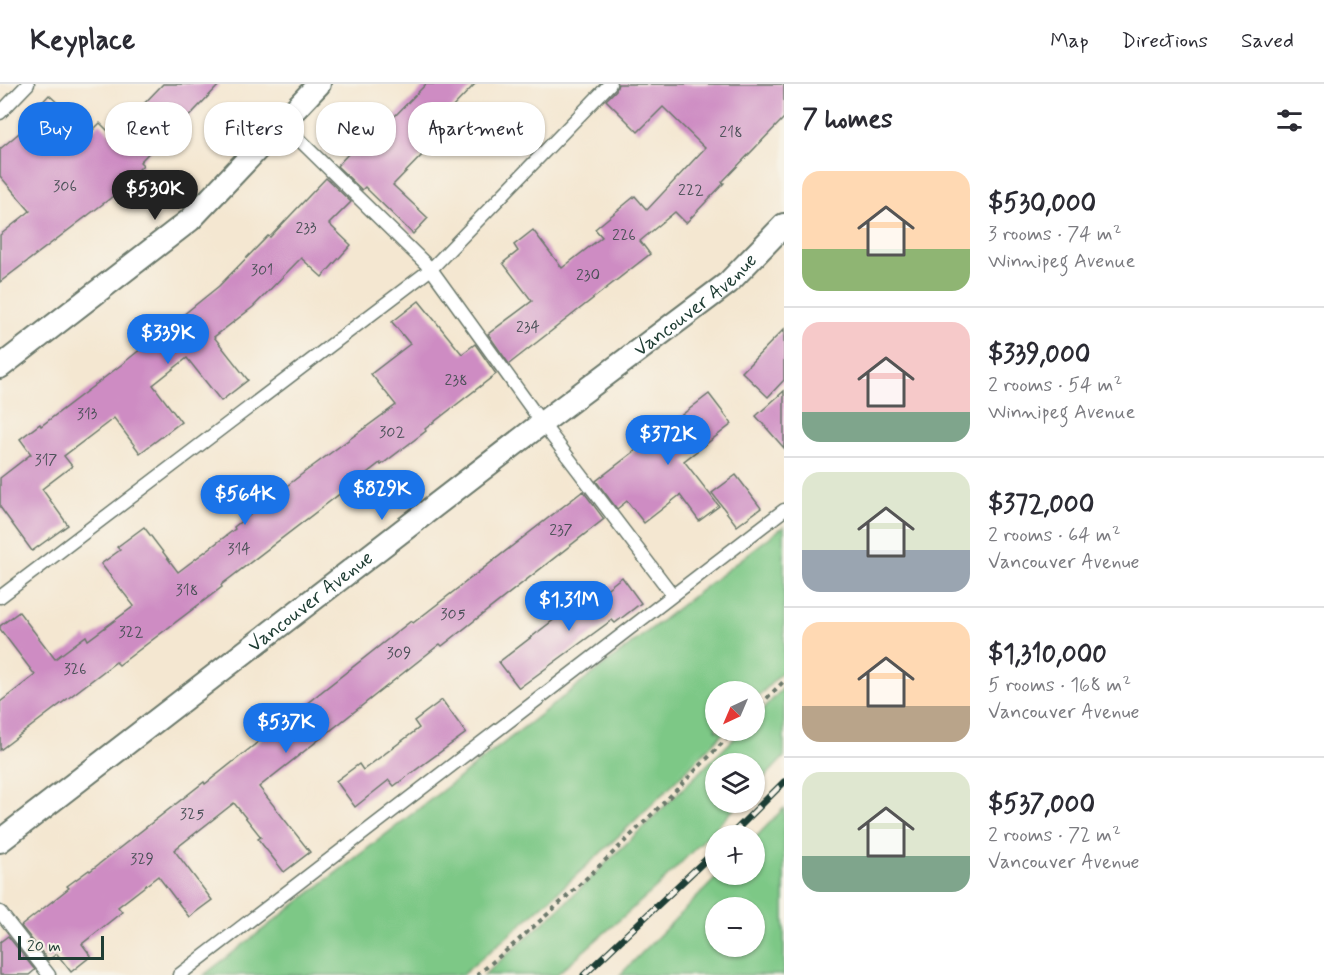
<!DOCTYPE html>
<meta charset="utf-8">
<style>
body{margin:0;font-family:Mynerve,sans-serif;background:#f2f2f3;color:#2b2b33;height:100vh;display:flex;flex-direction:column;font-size:22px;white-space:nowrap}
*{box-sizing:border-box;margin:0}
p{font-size:20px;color:#7c7c81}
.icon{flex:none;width:33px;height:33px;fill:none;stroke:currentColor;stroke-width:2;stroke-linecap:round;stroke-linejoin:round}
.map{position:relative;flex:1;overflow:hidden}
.drawer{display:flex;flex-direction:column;background:#fff;width:540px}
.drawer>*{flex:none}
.hud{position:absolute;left:18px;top:18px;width:570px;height:54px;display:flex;gap:12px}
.needle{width:39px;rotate:224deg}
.tools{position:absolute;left:705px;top:597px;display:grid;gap:12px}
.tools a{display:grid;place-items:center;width:60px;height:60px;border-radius:50%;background:#fff;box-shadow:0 2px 4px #0004;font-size:30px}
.scale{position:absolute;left:18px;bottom:15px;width:86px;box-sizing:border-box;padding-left:6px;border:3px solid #1f3d34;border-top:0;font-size:16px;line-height:21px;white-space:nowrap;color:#1f3d34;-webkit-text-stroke:4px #f7f3e8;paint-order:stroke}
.price{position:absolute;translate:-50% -51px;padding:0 14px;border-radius:21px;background:#1a73e8;color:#fff;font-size:20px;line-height:39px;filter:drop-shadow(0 2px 3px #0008)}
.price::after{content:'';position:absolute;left:50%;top:36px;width:18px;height:14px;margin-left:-9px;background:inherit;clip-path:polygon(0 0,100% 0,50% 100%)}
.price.current{background:#222;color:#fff}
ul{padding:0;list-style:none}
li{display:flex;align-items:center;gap:18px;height:150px;padding:0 18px}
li+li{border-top:2px solid #e1e1e2}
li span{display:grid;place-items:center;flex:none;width:168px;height:120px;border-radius:18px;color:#555}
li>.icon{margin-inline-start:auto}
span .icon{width:72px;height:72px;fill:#fffc;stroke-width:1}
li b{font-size:26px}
h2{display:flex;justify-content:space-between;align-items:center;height:72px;padding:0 18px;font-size:26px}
.tag{padding:0 21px;border-radius:24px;background:#fff;box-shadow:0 2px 4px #0004;font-size:21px;line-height:54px}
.tag.current{background:#1a73e8;color:#fff}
header{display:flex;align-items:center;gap:36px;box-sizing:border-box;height:84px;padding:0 30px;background:#fff;border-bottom:2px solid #e1e1e2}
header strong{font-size:28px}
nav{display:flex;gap:33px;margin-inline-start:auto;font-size:21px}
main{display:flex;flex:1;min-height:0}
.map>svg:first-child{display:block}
.green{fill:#7dc886;stroke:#4e825d;stroke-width:1.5;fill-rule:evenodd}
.building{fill:#ce8cc3}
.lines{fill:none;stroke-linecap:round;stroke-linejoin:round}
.lane-casing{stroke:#6a786b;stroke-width:15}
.street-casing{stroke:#6a786b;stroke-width:26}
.path{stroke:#6a786b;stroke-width:4;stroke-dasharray:4.5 4.5;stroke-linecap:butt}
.lane{stroke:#fff;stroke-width:12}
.street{stroke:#fff;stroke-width:22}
.rail-casing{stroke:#1f3d34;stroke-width:7}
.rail{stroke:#f7f3e8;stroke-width:4.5;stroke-dasharray:14;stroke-linecap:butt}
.labels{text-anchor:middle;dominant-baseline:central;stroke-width:4.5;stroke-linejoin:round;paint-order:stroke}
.number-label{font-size:16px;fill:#4b5158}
.street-label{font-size:20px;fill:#1f3d34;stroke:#f7f3e8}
</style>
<header>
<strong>Keyplace</strong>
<nav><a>Map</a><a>Directions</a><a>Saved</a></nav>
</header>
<main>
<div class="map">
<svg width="784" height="891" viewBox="0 0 784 891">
<rect width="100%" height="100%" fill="#f7f3e8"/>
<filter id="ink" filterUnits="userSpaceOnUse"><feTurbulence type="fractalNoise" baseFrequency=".0167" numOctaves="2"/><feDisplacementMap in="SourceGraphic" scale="12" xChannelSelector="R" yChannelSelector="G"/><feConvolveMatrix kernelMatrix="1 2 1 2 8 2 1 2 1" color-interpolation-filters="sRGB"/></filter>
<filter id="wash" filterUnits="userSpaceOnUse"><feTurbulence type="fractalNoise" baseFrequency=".008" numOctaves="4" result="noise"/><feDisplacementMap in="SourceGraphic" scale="24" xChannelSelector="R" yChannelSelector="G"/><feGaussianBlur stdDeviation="1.35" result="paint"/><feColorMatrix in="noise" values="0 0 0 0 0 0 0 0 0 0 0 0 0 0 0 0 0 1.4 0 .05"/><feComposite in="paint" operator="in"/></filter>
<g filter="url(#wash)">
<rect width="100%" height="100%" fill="#f4e7d1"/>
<g class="green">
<path d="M 784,442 L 784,586 L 755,616 L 754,608 L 716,608 L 716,646 L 725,647 C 642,733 554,814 462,891 L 204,891 Z"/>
<path d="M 784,603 L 784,673 L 755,704 L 754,680 L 716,680 L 716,718 L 740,719 L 656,804 L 556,891 L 484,891 L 560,824 L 742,647 L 754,646 L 755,634 Z"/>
<path d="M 784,724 L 784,891 L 620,891 L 719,791 L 754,790 L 755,754 ZM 716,824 L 754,824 L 754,862 L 716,862 Z"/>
</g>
<g id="blocks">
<g class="building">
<path d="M 163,0 L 220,0 L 173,49 L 170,47 L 140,78 L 143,81 L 112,113 L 0,198 L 0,151 L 30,127 L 0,92 L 0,65 L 37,34 L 32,29 L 49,11 L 90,49 L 100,39 L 113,52 Z"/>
<path d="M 426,0 L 475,0 L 419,58 L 427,66 L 393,101 L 428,134 L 413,150 L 365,103 L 362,106 L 337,82 L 387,28 L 393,34 Z"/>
<path d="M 618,0 L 784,0 L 784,34 L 722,98 L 724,99 L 686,139 L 675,128 L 640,157 L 650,170 L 509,280 L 488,250 L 532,217 L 503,179 L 518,167 L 514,161 L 533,146 L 562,184 L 602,153 L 595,145 L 635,112 L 647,126 L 705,64 L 663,23 L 638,48 L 606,16 L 616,6 Z"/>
<path d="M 326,94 L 351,118 L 329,140 L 351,161 L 322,193 L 301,174 L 253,223 L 214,253 L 248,296 L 221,317 L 187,274 L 153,301 L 181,338 L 140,369 L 114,334 L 64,372 L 72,382 L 42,405 L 68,441 L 32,467 L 0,423 L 0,394 L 31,370 L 20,355 L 40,340 L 41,342 L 121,281 L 219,202 L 268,152 L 270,153 Z"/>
<path d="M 419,217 L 462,270 L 475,260 L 496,290 L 425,345 L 426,347 L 381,381 L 380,379 L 221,501 L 222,503 L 119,581 L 116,578 L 0,666 L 0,618 L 35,591 L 0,545 L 0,542 L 19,528 L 55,575 L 86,552 L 88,556 L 134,522 L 101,480 L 120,466 L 117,463 L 144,443 L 178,488 L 235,445 L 234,443 L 306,387 L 396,321 L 371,290 L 410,260 L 392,238 Z"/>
<path d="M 784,245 L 784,296 L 768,313 L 742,288 Z"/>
<path d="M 784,307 L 784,364 L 756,332 Z"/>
<path d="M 709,310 L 732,340 L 684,377 L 719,422 L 699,437 L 680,411 L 644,439 L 627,417 L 617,425 L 596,397 Z"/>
<path d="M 736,391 L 761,424 L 737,442 L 712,409 Z"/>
<path d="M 583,407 L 604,435 L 442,562 L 440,560 L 259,703 L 310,768 L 284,788 L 258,755 L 261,753 L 234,719 L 174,766 L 212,816 L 189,833 L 158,792 L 118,823 L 122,828 L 82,860 L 91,872 L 71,888 L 57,870 L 48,876 L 21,842 L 69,804 L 67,802 L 89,786 L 90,787 L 204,698 L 205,700 L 411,537 L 413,539 Z"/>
<path d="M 622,493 L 641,519 L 615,539 L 612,536 L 519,604 L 499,578 L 573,521 L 578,527 Z"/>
<path d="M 442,616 L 466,649 L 394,702 L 389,696 L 355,723 L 336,697 L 359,680 L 363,686 L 419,644 L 414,637 Z"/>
<path d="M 8,852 L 35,886 L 29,891 L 0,891 L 0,858 Z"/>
</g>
</g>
</g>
<g filter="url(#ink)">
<use href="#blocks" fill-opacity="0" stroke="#6a786b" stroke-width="1.5"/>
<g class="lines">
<g class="lane-casing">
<g id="lane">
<path d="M 0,29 L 28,0"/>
<path d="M 282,39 L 431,185 L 542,339 L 672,510"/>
<path d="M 0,513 L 431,185 L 610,0"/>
<path d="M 0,828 L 49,891"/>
<path d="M 179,891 L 784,426"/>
</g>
</g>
<g class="street-casing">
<g id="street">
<path d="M 0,283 L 190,136 L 319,0"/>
<path id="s1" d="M 0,757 L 542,339 L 728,199 L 784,141"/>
</g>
</g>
<g class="path">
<path d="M 754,627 L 784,597"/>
<path d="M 477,891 C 569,816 652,731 735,646"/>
</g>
<use href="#lane" class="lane"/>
<use href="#street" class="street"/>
<g class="rail-casing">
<g id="rail">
<path d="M 730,752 L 784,698"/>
<path d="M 584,891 L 716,766"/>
</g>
</g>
<use href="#rail" class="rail"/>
</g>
</g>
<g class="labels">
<g class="number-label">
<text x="731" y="48">218</text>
<text x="65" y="102">306</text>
<text x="691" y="106">222</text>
<text x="306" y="144">233</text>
<text x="624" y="151">226</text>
<text x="262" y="186">301</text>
<text x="588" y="191">230</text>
<text x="528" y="243">234</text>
<text x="456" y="296">238</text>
<text x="87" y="330">313</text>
<text x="392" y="348">302</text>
<text x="46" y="376">317</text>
<text x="561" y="446">237</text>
<text x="239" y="465">314</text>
<text x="187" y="506">318</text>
<text x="453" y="530">305</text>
<text x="131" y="548">322</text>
<text x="399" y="569">309</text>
<text x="75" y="585">326</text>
<text x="192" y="730">325</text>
<text x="142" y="775">329</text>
</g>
<g class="street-label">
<text stroke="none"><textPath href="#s1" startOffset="878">Vancouver Avenue</textPath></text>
<text stroke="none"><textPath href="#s1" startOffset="392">Vancouver Avenue</textPath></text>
</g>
</g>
</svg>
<div class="tools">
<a><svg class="needle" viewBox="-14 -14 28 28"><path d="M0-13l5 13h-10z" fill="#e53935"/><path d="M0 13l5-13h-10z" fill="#7c7c81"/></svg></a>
<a><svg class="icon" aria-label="layers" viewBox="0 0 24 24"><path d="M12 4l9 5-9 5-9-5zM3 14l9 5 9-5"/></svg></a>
<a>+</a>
<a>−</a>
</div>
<div class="scale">20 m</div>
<b class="price current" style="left:155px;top:137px">$530K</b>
<b class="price" style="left:168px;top:281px">$339K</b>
<b class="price" style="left:668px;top:382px">$372K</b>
<b class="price" style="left:382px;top:437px">$829K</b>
<b class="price" style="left:245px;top:442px">$564K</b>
<b class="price" style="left:569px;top:548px">$1.31M</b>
<b class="price" style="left:286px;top:670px">$537K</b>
<div class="hud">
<a class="tag current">Buy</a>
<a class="tag">Rent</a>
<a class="tag">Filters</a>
<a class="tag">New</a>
<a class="tag">Apartment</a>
</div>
</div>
<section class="drawer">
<h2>7 homes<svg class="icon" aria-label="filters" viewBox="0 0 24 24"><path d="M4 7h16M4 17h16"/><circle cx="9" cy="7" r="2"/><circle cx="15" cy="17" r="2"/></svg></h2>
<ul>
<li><span style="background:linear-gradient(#ffd9b3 65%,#8fb573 0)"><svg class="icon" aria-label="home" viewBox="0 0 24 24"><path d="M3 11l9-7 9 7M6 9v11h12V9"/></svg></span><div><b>$530,000</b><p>3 rooms · 74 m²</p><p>Winnipeg Avenue</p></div></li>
<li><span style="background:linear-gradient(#f6c9c9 75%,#7fa58c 0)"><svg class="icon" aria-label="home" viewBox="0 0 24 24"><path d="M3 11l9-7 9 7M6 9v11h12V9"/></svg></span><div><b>$339,000</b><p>2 rooms · 54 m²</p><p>Winnipeg Avenue</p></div></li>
<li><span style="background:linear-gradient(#dfe7d0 65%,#9aa5b1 0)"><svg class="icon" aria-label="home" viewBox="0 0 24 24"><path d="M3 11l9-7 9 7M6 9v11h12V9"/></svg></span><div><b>$372,000</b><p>2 rooms · 64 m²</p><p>Vancouver Avenue</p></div></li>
<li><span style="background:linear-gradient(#ffd9b3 70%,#b9a48a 0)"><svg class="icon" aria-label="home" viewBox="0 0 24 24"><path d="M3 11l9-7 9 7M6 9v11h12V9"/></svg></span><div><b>$1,310,000</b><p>5 rooms · 168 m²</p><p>Vancouver Avenue</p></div></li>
<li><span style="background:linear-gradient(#dfe7d0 70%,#7fa58c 0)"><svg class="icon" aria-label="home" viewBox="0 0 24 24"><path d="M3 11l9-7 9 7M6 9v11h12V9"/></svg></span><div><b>$537,000</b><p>2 rooms · 72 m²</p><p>Vancouver Avenue</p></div></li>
</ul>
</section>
</main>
